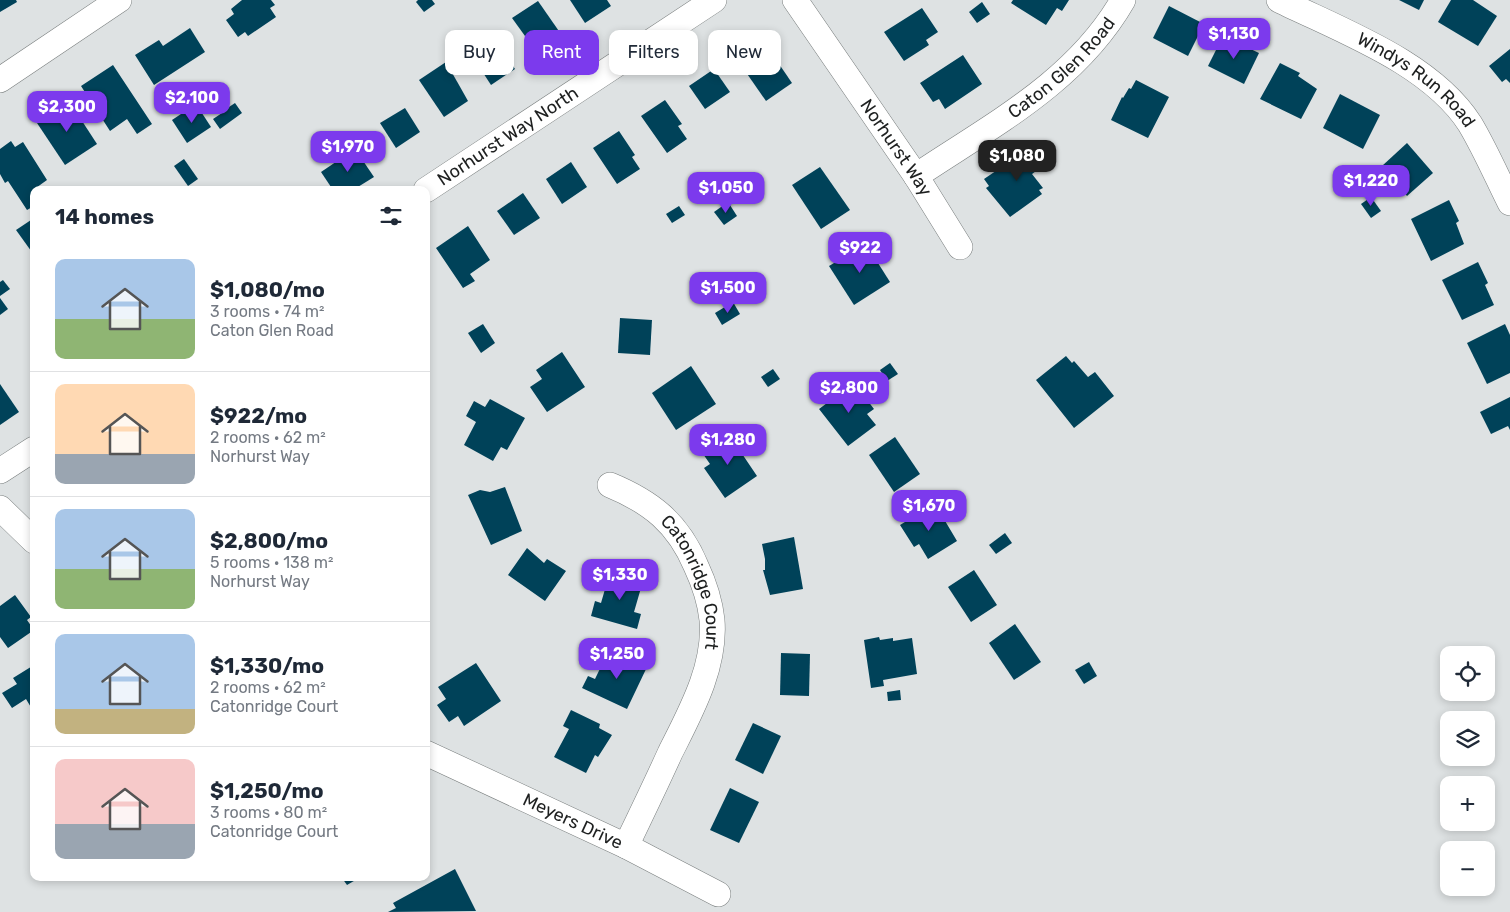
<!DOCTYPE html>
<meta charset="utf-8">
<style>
body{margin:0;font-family:Rubik,sans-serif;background:#f2f2f3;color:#1f2937;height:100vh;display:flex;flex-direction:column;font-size:19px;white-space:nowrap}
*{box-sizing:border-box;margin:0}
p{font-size:16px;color:#747a83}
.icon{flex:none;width:28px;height:28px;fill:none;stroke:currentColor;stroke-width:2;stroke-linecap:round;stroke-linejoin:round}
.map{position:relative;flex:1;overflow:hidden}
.drawer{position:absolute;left:30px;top:186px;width:400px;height:695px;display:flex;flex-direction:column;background:#fff;border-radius:10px;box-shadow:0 2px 8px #0003}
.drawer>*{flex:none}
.guide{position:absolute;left:445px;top:30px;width:475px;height:45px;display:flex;gap:10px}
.controls{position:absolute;left:1440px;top:646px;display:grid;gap:10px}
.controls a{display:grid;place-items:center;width:55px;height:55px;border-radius:10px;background:#fff;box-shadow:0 2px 8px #0003;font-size:25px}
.price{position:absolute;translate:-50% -42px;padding:0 11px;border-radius:10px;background:#7c3aed;color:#fff;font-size:16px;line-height:32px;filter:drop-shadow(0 1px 2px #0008)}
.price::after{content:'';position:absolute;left:50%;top:30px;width:15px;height:11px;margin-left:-8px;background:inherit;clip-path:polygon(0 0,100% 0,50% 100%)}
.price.current{background:#222;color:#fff}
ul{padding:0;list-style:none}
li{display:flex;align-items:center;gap:15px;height:125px;padding:0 25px}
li+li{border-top:1px solid #e0e1e3}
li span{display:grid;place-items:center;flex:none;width:140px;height:100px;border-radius:10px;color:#555}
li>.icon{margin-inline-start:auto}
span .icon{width:60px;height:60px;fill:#fffc;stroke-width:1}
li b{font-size:21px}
h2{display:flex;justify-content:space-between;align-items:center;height:60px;padding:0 25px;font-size:21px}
.pill{padding:0 18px;border-radius:10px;background:#fff;box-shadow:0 2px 8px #0003;font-size:18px;line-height:45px}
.pill.current{background:#7c3aed;color:#fff}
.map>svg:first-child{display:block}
.building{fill:#004259}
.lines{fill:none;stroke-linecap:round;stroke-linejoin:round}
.minor-casing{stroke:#797e7e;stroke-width:26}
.minor{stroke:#fff;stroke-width:25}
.labels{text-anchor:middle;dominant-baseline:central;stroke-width:5;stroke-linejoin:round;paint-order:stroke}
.street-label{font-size:18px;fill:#1e2020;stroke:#fff}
</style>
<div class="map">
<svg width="1510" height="912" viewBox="0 0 1510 912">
<rect width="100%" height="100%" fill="#dee2e3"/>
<g class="building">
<path d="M 0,0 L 16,0 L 17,2 L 0,12 Z"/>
<path d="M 242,0 L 271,0 L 275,5 L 270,8 L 276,17 L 248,36 L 245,32 L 238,37 L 226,20 L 234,14 L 231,9 Z"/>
<path d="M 418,0 L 432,0 L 435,4 L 424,12 L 416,2 Z"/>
<path d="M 570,0 L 607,0 L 611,6 L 585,23 Z"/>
<path d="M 1013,0 L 1069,0 L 1062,11 L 1057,8 L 1046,25 L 1011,3 Z"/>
<path d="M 1399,0 L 1424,0 L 1419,10 Z"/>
<path d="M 1451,0 L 1473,0 L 1497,16 L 1478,46 L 1438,22 Z"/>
<path d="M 538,1 L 563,37 L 538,54 L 512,18 Z"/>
<path d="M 982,2 L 990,14 L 977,23 L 969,12 Z"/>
<path d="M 1169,6 L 1204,24 L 1188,56 L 1153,38 Z"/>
<path d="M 922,8 L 938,32 L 926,40 L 929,45 L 904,61 L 884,32 Z"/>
<path d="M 190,28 L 205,52 L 154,85 L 135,55 L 159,40 L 163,46 Z"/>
<path d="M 760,36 L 792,83 L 766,101 L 734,55 Z"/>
<path d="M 1223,36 L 1259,53 L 1244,84 L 1208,66 Z"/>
<path d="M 499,46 L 515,69 L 491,85 L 476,62 Z"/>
<path d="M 1510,49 L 1510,83 L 1506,79 L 1502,82 L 1489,66 Z"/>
<path d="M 963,55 L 982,84 L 945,109 L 939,99 L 933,102 L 920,83 Z"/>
<path d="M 446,62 L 468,101 L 444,117 L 419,80 Z"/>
<path d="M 1280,63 L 1300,73 L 1298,76 L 1317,89 L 1301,119 L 1260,99 Z"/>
<path d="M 113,65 L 152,124 L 137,134 L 127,119 L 110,131 L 81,86 Z"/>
<path d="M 714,69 L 730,92 L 705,109 L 689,86 Z"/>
<path d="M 1136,80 L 1169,97 L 1148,138 L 1111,120 L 1122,97 L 1123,98 L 1129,88 L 1131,89 Z"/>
<path d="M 1340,94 L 1380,115 L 1363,149 L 1323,128 Z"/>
<path d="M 223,98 L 229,107 L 235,103 L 242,113 L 220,129 L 213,119 L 222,113 L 215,104 Z"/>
<path d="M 665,100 L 682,124 L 678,126 L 687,139 L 667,153 L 641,116 Z"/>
<path d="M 69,101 L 97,144 L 65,165 L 37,123 Z"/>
<path d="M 196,104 L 211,127 L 187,143 L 172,120 Z"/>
<path d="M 405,108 L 420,132 L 396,148 L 380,123 Z"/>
<path d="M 619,131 L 635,155 L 632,157 L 640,169 L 617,184 L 593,148 Z"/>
<path d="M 11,141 L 15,147 L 23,142 L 47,180 L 33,190 L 34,206 L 27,210 L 8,181 L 5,183 L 0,174 L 0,149 Z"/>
<path d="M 1407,143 L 1433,173 L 1407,196 L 1382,166 Z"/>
<path d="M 1035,147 L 1047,163 L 1032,174 L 1043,188 L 1039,190 L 1042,194 L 1010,217 L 986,188 L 989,186 L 984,179 L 1021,154 L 1022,156 Z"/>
<path d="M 355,149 L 374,177 L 353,190 L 333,190 L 321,172 Z"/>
<path d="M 184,159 L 198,179 L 188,186 L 174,166 Z"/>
<path d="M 571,162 L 587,187 L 562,204 L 546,179 Z"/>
<path d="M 820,167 L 850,210 L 821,229 L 792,185 Z"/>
<path d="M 523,193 L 540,218 L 514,235 L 497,211 Z"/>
<path d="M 1371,197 L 1381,211 L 1371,218 L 1361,204 Z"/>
<path d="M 1449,200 L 1459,221 L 1456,223 L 1464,244 L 1431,261 L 1411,219 Z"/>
<path d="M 728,202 L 737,216 L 724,225 L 714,212 Z"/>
<path d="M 679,206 L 685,215 L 672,223 L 666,214 Z"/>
<path d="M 34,218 L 34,255 L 16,230 Z"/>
<path d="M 468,226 L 490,260 L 470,274 L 475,281 L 463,288 L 436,248 Z"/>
<path d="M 866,244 L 890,282 L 854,305 L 829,266 Z"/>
<path d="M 1478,262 L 1488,283 L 1485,285 L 1494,305 L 1462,320 L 1442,280 Z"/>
<path d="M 3,280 L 10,289 L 0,296 L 0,282 Z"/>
<path d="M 0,298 L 8,309 L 0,315 Z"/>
<path d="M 733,302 L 740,314 L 722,325 L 715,313 Z"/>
<path d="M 620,318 L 652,320 L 650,355 L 618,353 Z"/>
<path d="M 483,324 L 495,343 L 481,353 L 468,333 Z"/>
<path d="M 1505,324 L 1510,335 L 1510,373 L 1487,384 L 1467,343 Z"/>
<path d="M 562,352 L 585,387 L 547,412 L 530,387 L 542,379 L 536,370 Z"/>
<path d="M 1066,356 L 1072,363 L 1074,361 L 1088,377 L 1095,372 L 1114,396 L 1074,428 L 1036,380 Z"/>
<path d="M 890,363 L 898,374 L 887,381 L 880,370 Z"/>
<path d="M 691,366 L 716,404 L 676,430 L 652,393 Z"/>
<path d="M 773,369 L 780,379 L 768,387 L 761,377 Z"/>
<path d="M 854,383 L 874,409 L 867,414 L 876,425 L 848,446 L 819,409 Z"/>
<path d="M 0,384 L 19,412 L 0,425 Z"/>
<path d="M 1510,397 L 1510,430 L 1508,426 L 1491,434 L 1480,412 Z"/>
<path d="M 490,399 L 525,418 L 507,450 L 501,447 L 493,461 L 464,445 L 476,422 L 466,416 L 474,401 L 485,407 Z"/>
<path d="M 728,433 L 757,476 L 725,498 L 704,468 L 710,464 L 701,451 Z"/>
<path d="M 895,437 L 920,474 L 894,492 L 869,455 Z"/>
<path d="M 505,487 L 522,531 L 491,545 L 468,495 L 480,490 L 490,492 Z"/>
<path d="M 935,504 L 957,541 L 928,559 L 919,544 L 914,547 L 900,525 Z"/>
<path d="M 1005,533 L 1012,543 L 996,554 L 989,545 Z"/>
<path d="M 794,537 L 803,589 L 770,595 L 763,570 L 765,570 L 765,559 L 762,544 Z"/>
<path d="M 527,548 L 544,563 L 547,559 L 566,571 L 545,601 L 508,575 Z"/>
<path d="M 974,570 L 997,605 L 971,622 L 948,587 Z"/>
<path d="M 610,572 L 643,581 L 634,612 L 641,614 L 637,629 L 591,616 L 595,601 L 601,603 Z"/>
<path d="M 15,595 L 31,617 L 27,620 L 34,630 L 8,648 L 0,637 L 0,606 Z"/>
<path d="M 1015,624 L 1041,662 L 1014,680 L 989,643 Z"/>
<path d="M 879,637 L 880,640 L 893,638 L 893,641 L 912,638 L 917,674 L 883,680 L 884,686 L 871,688 L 864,640 Z"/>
<path d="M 609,650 L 647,667 L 627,709 L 582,688 L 588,676 L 595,679 Z"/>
<path d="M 781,653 L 810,654 L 809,696 L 780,695 Z"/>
<path d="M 1089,662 L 1097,676 L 1084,684 L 1075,670 Z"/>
<path d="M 476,663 L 501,701 L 464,726 L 458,716 L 449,722 L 437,705 L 446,699 L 438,687 Z"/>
<path d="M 34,665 L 34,707 L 32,709 L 26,699 L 12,708 L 2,693 L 17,684 L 13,678 Z"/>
<path d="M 900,690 L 901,700 L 888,701 L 887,692 Z"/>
<path d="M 571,710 L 600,724 L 599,728 L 612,735 L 598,757 L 595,755 L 586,773 L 554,757 L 569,729 L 563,726 Z"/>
<path d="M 753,723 L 781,736 L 763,774 L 735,760 Z"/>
<path d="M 730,788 L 759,802 L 739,843 L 710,830 Z"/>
<path d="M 455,869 L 476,911 L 388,912 L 396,908 L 393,903 Z"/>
<path d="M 342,878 L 359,878 L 347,885 Z"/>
</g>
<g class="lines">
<g class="minor-casing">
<g id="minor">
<path id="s1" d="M 795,0 L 916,176 L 960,247"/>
<path id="s2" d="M 1279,0 C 1342,31 1431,63 1470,124 C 1485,149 1497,177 1510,203"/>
<path d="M 0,80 L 119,0"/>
<path id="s3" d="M 916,176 C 992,125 1076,82 1123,0"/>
<path id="s4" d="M 426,190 L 714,0"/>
<path d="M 0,471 L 34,449"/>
<path id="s5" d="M 610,485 C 651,502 678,523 696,566 C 704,583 710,601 712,620 C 716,667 690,713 670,753 C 656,784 641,815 626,846"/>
<path d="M 0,508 L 34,541"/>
<path id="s6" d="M 426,753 L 626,846 L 718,894"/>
</g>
</g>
<use href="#minor" class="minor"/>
</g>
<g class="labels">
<g class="street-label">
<text stroke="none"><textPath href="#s3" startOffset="182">Caton Glen Road</textPath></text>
<text stroke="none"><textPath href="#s2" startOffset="160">Windys Run Road</textPath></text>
<text stroke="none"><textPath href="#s4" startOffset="98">Norhurst Way North</textPath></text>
<text stroke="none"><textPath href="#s1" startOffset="179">Norhurst Way</textPath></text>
<text stroke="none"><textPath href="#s5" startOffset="136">Catonridge Court</textPath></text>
<text stroke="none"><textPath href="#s6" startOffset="162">Meyers Drive</textPath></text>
</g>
</g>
</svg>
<div class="controls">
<a><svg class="icon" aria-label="locate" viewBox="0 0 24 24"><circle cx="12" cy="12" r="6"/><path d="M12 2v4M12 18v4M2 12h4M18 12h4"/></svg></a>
<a><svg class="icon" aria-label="layers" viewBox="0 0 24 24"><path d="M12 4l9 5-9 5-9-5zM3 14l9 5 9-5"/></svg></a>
<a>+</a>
<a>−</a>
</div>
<b class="price" style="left:1234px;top:60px">$1,130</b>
<b class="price" style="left:192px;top:124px">$2,100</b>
<b class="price" style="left:67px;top:133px">$2,300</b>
<b class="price" style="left:348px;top:173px">$1,970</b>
<b class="price current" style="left:1017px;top:182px">$1,080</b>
<b class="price" style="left:1371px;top:207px">$1,220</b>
<b class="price" style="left:726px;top:214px">$1,050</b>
<b class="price" style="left:860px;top:274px">$922</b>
<b class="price" style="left:728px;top:314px">$1,500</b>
<b class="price" style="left:849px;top:414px">$2,800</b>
<b class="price" style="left:728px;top:466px">$1,280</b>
<b class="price" style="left:929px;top:532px">$1,670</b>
<b class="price" style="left:620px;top:601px">$1,330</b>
<b class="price" style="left:617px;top:680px">$1,250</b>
<div class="guide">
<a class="pill">Buy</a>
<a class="pill current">Rent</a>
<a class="pill">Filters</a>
<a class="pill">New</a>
</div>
<section class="drawer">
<h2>14 homes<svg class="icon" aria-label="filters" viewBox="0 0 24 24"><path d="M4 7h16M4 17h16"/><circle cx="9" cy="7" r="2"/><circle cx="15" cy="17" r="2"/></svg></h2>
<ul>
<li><span style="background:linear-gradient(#a9c7e8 60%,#8fb573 0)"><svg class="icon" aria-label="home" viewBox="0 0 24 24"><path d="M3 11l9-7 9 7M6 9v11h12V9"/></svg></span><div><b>$1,080/mo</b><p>3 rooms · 74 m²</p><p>Caton Glen Road</p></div></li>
<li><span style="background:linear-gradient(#ffd9b3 70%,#9aa5b1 0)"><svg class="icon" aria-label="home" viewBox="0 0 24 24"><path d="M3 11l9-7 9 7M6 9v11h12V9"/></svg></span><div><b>$922/mo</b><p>2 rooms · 62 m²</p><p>Norhurst Way</p></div></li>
<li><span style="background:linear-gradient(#a9c7e8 60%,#8fb573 0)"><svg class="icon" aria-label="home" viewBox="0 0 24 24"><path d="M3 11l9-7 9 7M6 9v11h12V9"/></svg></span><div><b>$2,800/mo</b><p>5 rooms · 138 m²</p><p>Norhurst Way</p></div></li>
<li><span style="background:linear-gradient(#a9c7e8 75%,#c2b280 0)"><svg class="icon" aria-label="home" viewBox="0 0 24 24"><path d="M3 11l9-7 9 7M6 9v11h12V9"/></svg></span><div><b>$1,330/mo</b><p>2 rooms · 62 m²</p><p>Catonridge Court</p></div></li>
<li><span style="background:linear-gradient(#f6c9c9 65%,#9aa5b1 0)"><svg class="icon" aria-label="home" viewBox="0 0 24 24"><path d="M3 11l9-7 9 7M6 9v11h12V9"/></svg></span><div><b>$1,250/mo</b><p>3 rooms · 80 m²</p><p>Catonridge Court</p></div></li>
</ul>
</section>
</div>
